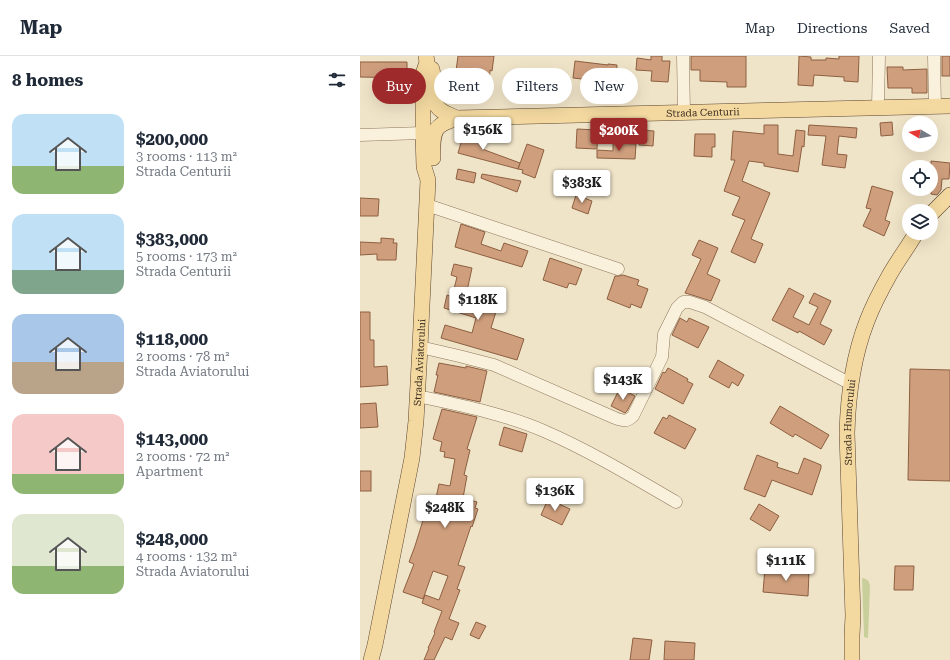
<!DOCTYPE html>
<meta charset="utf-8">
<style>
body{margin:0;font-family:"Roboto Serif",serif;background:#f6f6f7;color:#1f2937;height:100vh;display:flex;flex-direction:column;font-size:15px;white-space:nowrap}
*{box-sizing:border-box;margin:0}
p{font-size:13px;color:#747a83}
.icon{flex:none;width:22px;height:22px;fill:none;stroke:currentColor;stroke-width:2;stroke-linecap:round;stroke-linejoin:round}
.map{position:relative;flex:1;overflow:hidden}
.sheet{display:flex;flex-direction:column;background:#fff;width:360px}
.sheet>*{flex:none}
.hud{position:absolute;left:12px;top:12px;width:380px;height:36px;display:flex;gap:8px}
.needle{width:26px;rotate:280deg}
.buttons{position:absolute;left:542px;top:60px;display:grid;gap:8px}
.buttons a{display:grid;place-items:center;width:36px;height:36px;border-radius:50%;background:#fff;box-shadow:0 4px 16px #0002;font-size:20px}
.price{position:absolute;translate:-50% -34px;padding:0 9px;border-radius:4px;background:#fff;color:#222;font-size:13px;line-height:26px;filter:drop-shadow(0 1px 2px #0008)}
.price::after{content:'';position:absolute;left:50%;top:24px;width:12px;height:9px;margin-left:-6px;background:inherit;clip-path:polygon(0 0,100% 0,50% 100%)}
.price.active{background:#9e2a2b;color:#fff}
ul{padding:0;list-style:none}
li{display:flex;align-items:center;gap:12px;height:100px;padding:0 12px}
li span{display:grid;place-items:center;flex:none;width:112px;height:80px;border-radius:12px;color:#555}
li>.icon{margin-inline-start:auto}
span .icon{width:48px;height:48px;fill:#fffc;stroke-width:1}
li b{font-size:17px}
h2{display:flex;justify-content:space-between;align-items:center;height:48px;padding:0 12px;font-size:17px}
.pill{padding:0 14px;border-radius:18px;background:#fff;box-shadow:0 4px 16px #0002;font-size:14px;line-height:36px}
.pill.active{background:#9e2a2b;color:#fff}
header{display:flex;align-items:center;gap:24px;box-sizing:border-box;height:56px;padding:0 20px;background:#fff;border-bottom:1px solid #e0e1e3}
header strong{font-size:19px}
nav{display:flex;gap:22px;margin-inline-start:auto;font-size:14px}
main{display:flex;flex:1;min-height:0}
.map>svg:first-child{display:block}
.green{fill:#c9cf9b}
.building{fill:#cf9f7d;stroke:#8d5f41}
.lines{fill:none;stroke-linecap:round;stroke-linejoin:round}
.minor-casing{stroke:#8d765c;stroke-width:13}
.major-casing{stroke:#5b4430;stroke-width:16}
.minor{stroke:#faf1dc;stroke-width:12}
.major{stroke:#f3d9a0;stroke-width:15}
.labels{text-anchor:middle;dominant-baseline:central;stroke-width:4;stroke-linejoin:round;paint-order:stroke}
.street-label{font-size:10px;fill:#3d2e20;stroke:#f7eed8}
</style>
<header>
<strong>Map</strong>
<nav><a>Map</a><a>Directions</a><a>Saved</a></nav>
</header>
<main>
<section class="sheet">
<h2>8 homes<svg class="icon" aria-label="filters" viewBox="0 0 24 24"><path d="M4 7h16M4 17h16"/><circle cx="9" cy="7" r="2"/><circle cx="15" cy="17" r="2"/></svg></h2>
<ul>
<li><span style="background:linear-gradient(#bfe0f5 65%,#8fb573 0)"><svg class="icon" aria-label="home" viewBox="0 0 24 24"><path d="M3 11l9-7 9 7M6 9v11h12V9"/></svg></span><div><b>$200,000</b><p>3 rooms · 113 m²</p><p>Strada Centurii</p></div></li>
<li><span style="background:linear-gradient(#bfe0f5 70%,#7fa58c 0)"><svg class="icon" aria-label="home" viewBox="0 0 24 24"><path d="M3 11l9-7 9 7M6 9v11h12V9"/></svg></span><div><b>$383,000</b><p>5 rooms · 173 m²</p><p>Strada Centurii</p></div></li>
<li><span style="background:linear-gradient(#a9c7e8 60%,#b9a48a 0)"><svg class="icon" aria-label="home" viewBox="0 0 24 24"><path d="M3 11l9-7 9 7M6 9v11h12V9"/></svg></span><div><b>$118,000</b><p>2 rooms · 78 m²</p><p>Strada Aviatorului</p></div></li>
<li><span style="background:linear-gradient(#f6c9c9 75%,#8fb573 0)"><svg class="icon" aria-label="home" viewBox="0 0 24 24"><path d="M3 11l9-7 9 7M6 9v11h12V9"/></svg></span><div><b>$143,000</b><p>2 rooms · 72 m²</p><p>Apartment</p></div></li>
<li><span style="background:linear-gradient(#dfe7d0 65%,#8fb573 0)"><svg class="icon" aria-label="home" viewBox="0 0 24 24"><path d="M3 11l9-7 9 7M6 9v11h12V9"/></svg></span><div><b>$248,000</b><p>4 rooms · 132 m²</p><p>Strada Aviatorului</p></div></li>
</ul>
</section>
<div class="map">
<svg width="590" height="604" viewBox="0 0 590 604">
<rect width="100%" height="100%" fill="#f0e4c8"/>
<path class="green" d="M 502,522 C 508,523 509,525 510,530 L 508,582 L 504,581 L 504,580 Z"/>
<g class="building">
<path d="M 98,0 L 134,0 L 132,15 L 130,14 L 129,31 L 107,29 L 106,37 L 87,35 L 90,14 L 96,15 Z"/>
<path d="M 291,0 L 302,0 L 302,5 L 310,5 L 308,26 L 291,25 L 292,15 L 276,14 L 277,2 L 291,4 Z"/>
<path d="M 331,0 L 386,0 L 386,31 L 367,31 L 367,26 L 340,25 L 340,14 L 331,14 Z"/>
<path d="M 439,0 L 451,1 L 451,4 L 466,4 L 466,2 L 479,3 L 479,0 L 499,0 L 498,26 L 484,25 L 484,21 L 454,19 L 453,30 L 438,29 Z"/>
<rect x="582" y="0" width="8" height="20"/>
<path d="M 215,5 L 248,9 L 248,8 L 257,9 L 256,34 L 241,33 L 241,25 L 213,22 Z"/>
<path d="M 0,6 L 47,6 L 47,22 L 0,21 Z"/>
<path d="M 527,11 L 543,11 L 543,14 L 567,13 L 567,37 L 552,37 L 552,32 L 528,32 Z"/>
<path d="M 177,15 L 190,17 L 187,40 L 174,38 Z"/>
<path d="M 532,66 L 533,79 L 521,80 L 520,67 Z"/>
<path d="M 404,69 L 418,69 L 418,98 L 433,100 L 436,74 L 445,75 L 444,91 L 442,90 L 438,116 L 404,110 L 404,107 L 389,105 L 382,125 L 410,137 L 391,183 L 403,188 L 395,207 L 371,196 L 385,164 L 372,159 L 380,141 L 364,135 L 375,104 L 371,104 L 373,75 L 404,78 Z"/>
<path d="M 449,69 L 497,72 L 496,82 L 479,80 L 477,98 L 487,99 L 485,112 L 462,109 L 466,80 L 448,79 Z"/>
<path d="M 217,73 L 238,74 L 237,93 L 216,92 Z"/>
<path d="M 280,74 L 294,75 L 293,90 L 279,89 Z"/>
<path d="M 104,77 L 113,80 L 114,77 L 125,80 L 122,93 L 160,107 L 158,113 L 98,97 Z"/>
<path d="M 335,78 L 355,78 L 355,91 L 352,91 L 352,101 L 334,100 Z"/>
<path d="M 253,87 L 276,88 L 275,103 L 237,102 L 237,94 L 253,95 Z"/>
<path d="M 167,88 L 184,94 L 175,122 L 162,117 L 163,114 L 158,113 Z"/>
<path d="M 571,105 L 590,107 L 589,123 L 582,123 L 581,134 L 577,139 L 571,138 Z"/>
<path d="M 98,113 L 116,117 L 114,127 L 96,123 Z"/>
<path d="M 122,118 L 161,125 L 157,136 L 121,122 Z"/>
<path d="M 512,130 L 533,136 L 525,164 L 530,166 L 524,180 L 503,170 L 511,153 L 506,152 Z"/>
<path d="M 216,139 L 232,145 L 228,158 L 212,152 Z"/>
<path d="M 0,142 L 19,143 L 18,160 L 0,160 Z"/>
<path d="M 101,168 L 125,176 L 121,188 L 141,195 L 144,187 L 168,195 L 162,211 L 95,191 Z"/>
<path d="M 21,182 L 34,183 L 33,187 L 37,187 L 36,204 L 17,204 L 17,198 L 0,199 L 0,186 L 21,187 Z"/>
<path d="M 339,184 L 358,192 L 347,218 L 360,224 L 351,245 L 332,239 L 325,237 L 341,203 L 332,199 Z"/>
<path d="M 190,202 L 222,213 L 216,229 L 209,227 L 207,232 L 183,224 Z"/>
<path d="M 94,208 L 112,212 L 105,244 L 120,249 L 122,244 L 138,249 L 131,272 L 164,283 L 157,304 L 81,282 L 85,269 L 112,277 L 116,262 L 84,252 L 87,239 L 92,241 L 97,221 L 91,219 Z"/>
<path d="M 263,219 L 279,224 L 277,229 L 288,233 L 281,252 L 271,248 L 270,252 L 247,243 L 255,220 L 259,220 Z"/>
<path d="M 429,232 L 444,240 L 433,261 L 449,269 L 458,251 L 449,247 L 454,237 L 471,245 L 460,268 L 472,274 L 464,289 L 439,275 L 438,277 L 412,264 Z"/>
<path d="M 0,256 L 10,256 L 10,284 L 14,284 L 14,311 L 27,310 L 28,329 L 0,331 Z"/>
<path d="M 320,262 L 327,266 L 329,262 L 349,271 L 338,292 L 312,279 Z"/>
<path d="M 358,304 L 384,319 L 378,330 L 372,326 L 369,332 L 349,321 Z"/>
<path d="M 79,307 L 106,312 L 106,310 L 127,315 L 120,346 L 74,336 L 78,319 L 76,319 Z"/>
<path d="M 308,312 L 328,323 L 327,325 L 333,328 L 323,348 L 295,333 L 303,316 L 305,317 Z"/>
<path d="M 550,313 L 590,314 L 590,425 L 548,424 Z"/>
<path d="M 260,332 L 275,340 L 267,355 L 265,357 L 251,350 Z"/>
<path d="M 16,347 L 18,371 L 0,372 L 0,348 Z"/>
<path d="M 420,350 L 469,379 L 461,393 L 435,378 L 433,381 L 410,367 Z"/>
<path d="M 82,353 L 117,361 L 107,393 L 110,394 L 104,419 L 107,420 L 103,442 L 117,446 L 115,452 L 118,453 L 112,471 L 111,470 L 98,509 L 105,511 L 97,533 L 100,534 L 89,563 L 99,567 L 92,584 L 85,581 L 74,604 L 64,604 L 69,592 L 68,592 L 75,577 L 74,576 L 82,555 L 62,547 L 65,539 L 79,544 L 88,520 L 73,515 L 63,543 L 43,536 L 54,508 L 49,506 L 55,490 L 64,461 L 61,461 L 64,446 L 74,449 L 74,446 L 75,447 L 79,428 L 90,430 L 95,403 L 84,401 L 85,396 L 80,395 L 82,386 L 73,383 Z"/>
<path d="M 309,359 L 336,373 L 325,393 L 294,377 L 303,361 L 307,363 Z"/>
<path d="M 144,371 L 167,378 L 162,396 L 139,389 Z"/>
<path d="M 397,399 L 418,407 L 417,411 L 438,418 L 444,402 L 461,409 L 461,412 L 452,439 L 412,424 L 405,441 L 384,433 Z"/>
<rect x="0" y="415" width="11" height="20"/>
<path d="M 188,443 L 210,453 L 202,469 L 181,459 Z"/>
<path d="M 399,448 L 419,460 L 410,475 L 390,463 Z"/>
<path d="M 535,510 L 554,510 L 553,534 L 534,534 Z"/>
<path d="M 405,512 L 449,516 L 448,540 L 403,536 Z"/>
<path d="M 116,566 L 126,570 L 119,583 L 110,579 Z"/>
<path d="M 273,582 L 292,584 L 289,604 L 270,604 Z"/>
<path d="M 305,585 L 335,587 L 334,604 L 304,604 Z"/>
</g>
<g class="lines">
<g class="minor-casing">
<g id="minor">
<path d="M 323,0 L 324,56"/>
<path d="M 574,0 L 575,50"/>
<path d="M 518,51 L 519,0"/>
<path d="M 0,79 L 63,77"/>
<path d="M 67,149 L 258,213"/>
<path d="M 60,291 L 99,300 L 134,309 L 255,362 C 263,365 267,366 273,360 L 302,301 L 304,278 L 317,252 L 323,246 L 330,246 L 345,251 L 491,328"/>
<path d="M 57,340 C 99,349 145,358 184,375 C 230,395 273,421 316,446"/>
</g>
</g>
<g class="major-casing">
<g id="major">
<path d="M 72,13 C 75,26 68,46 82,55 C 86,58 91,59 96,62"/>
<path id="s1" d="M 73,102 C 73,91 71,75 81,69 C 85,66 91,65 96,62 L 590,50"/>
<path d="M 571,158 L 590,139"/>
<path id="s2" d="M 11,604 L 15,589 L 52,402 L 56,365 L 60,291 L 68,124 L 64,111 L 63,77 L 63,18 L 67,6 L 66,0"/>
<path id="s3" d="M 492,604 L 492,579 L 493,560 L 487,377 C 488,339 493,301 507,265 C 513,249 521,234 530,218 C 538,204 548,191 556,177"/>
</g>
</g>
<use href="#minor" class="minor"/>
<use href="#major" class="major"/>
</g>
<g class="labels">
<g class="street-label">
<text stroke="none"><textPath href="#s1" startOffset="299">Strada Centurii</textPath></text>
<text stroke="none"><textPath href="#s2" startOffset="302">Strada Aviatorului</textPath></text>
<text stroke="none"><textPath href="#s3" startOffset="238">Strada Humorului</textPath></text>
</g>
</g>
</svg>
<div class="buttons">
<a><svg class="needle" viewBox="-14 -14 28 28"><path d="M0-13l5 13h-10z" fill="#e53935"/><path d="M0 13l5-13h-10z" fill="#747a83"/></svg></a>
<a><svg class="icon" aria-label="locate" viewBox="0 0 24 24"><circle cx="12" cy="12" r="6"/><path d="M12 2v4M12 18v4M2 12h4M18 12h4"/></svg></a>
<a><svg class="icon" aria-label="layers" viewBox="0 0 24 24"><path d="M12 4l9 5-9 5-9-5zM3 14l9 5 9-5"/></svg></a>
</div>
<b class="price" style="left:123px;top:95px">$156K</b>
<b class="price active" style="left:259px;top:96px">$200K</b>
<b class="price" style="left:222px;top:148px">$383K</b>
<b class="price" style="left:118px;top:265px">$118K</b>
<b class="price" style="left:263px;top:345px">$143K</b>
<b class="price" style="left:195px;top:456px">$136K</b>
<b class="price" style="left:85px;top:473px">$248K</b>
<b class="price" style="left:426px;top:526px">$111K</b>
<div class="hud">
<a class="pill active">Buy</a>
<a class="pill">Rent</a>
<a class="pill">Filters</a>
<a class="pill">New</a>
</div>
</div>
</main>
